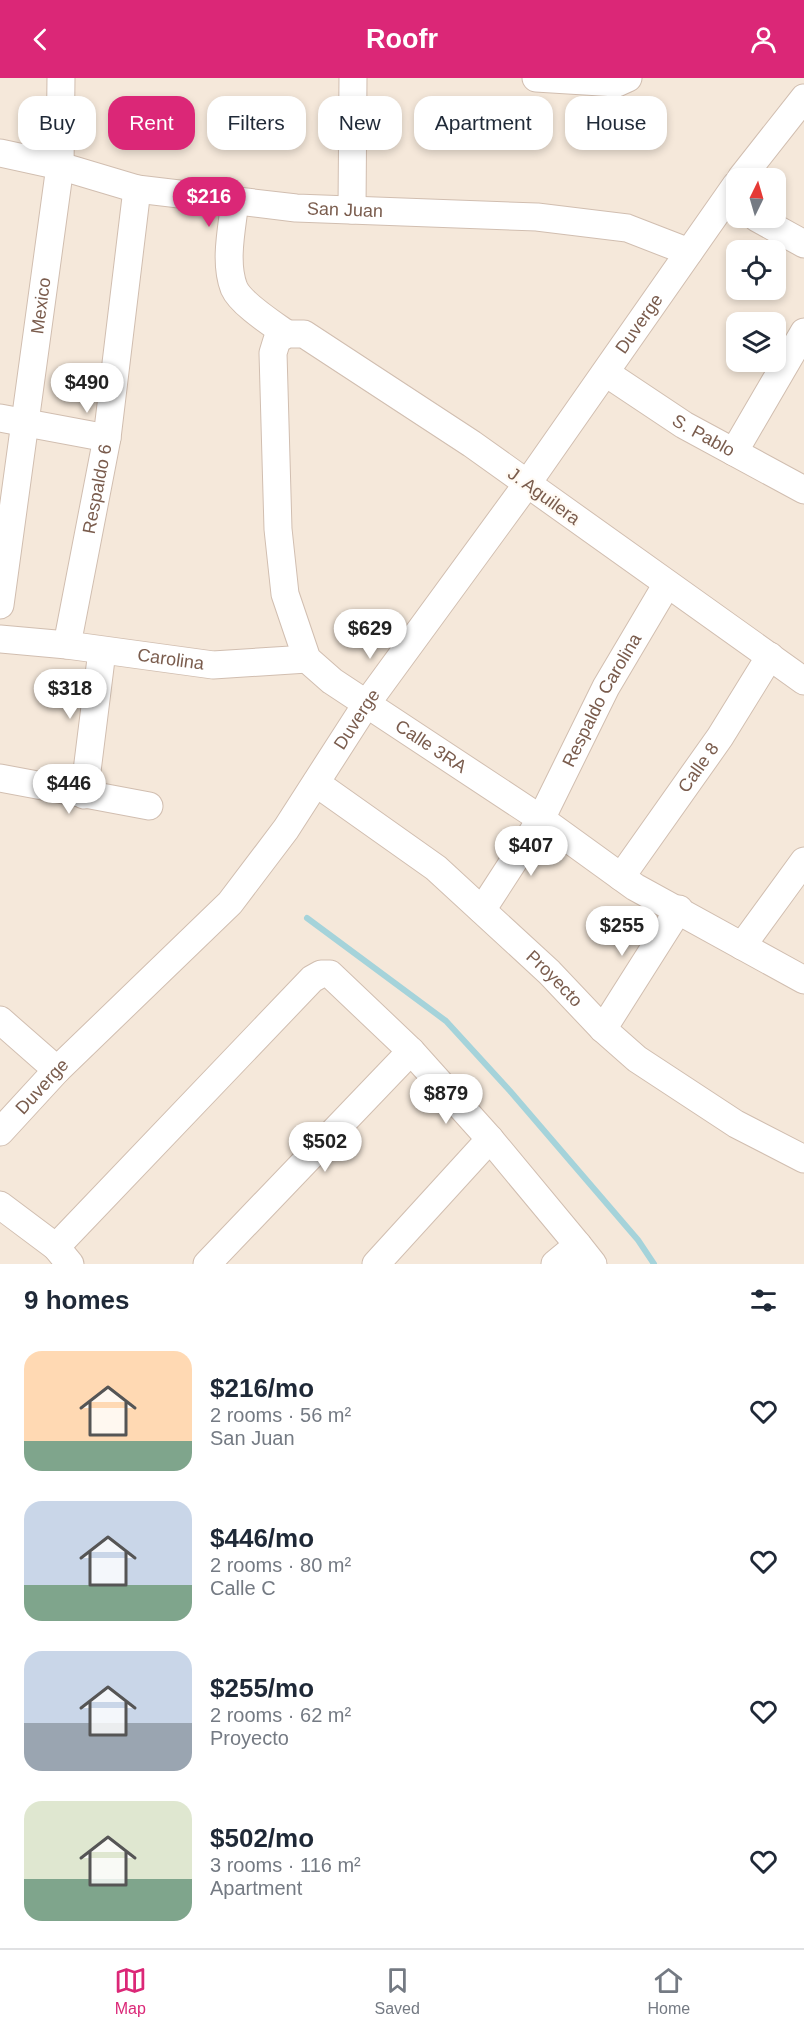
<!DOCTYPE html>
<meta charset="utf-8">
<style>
body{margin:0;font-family:Arial,sans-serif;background:#f2f2f3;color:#1f2937;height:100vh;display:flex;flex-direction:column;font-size:22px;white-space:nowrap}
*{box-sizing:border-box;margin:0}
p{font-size:20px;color:#747a83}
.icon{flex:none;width:33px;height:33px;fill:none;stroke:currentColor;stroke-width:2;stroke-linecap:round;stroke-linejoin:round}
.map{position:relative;height:1186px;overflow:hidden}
.details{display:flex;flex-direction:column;background:#fff;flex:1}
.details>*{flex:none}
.guide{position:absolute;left:18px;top:18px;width:768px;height:54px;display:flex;gap:12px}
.needle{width:39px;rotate:5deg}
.controls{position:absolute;left:726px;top:90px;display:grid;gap:12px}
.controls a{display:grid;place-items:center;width:60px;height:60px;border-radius:12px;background:#fff;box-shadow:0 3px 9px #0003;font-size:30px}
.price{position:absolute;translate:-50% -51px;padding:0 14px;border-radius:21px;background:#fff;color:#222;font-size:20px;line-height:39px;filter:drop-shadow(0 2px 3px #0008)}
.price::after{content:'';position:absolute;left:50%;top:36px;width:18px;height:14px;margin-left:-9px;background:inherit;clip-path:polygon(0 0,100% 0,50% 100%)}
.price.current{background:#db2777;color:#fff}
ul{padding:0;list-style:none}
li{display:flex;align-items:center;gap:18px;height:150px;padding:0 24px}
li span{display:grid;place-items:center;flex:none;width:168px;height:120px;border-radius:18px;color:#555}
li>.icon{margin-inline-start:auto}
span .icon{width:72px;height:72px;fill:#fffc;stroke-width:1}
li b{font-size:26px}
h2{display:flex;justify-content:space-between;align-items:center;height:72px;padding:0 24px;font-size:26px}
.pill{padding:0 21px;border-radius:18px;background:#fff;box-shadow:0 3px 9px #0003;font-size:21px;line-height:54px}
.pill.current{background:#db2777;color:#fff}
header{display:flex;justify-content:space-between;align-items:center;height:78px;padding:0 24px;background:#db2777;color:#fff;font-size:27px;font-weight:700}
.tabs{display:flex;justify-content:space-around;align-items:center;height:84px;border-top:2px solid #e0e1e3;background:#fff;font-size:16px;color:#747a83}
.tabs a{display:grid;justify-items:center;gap:3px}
.tabs .current{color:#db2777}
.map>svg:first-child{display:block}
.residential{fill:#f5e8da;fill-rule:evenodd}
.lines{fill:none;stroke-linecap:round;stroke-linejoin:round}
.stream{stroke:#a5d3da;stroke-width:6}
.minor-casing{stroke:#d1beb0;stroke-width:29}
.minor{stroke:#fff;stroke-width:27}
.labels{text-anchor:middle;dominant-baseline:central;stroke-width:4.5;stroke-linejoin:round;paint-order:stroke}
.street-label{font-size:18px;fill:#7a5c4d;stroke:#fffaf3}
</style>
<header><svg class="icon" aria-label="back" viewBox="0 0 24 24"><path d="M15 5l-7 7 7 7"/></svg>Roofr<svg class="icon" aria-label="person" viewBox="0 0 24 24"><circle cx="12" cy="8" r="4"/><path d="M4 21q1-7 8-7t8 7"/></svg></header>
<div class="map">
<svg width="804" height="1186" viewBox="0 0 804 1186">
<rect width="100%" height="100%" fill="#fdf6ec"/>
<path class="residential" d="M 0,0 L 804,0 L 804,1186 L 0,1186 ZM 736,100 L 776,100 L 776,140 L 736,140 ZM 736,172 L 776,172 L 776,212 L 736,212 ZM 736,244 L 776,244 L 776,284 L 736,284 Z"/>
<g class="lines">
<path class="stream" d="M 307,840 L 446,943 L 510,1013 L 638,1162 L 654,1186"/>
<g class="minor-casing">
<g id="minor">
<path d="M 536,0 L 617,5 L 628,0"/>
<path id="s1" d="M 0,75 L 60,88 L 137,111 L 296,130 L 537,139 L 627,150 L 689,174"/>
<path d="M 741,100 L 804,20"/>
<path d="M 235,123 C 232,150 224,184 234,210 C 241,226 273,246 287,256"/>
<path d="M 352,132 L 353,0"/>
<path d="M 757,140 L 804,166"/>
<path id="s2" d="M 606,295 L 684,347 L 804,412"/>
<path d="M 0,340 L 107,360"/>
<path d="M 734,374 L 804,254"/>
<path id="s3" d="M 0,527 L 60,88 L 61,0"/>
<path id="s4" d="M 0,561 L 67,567 L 213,587 L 307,581"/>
<path id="s5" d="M 67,567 L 107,360 L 137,111"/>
<path id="s6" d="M 804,603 L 472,366 L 304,256 L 287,256 L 277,262 L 273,275 L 278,451 L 285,516 L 307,581 L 332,603 L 541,741 L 635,809 L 804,902"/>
<path d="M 0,700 L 149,728"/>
<path id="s7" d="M 316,705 L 436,790 L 549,894 L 603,951 L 637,981 L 736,1046 L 804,1081"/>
<path d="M 84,717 L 102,573"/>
<path id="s8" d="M 621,799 L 720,659 L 770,578"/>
<path id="s9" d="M 482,832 L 541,741 L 606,609 L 667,506"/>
<path d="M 742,868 L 804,783"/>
<path d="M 0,942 L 57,992"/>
<path d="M 603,951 L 679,831"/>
<path id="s10" d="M 0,1054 L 57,992 L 230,825 L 286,751 L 367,625 L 527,406 L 736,107"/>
<path d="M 0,1127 L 56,1169 L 70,1186"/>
<path d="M 56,1169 L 312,901 L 321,896 L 330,896 L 411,973 L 490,1061 L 578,1167"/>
<path d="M 207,1186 L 411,973"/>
<path d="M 376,1186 L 490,1061"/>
<path d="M 555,1186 L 578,1167 L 593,1186"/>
</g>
</g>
<use href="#minor" class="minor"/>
</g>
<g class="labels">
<g class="street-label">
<text stroke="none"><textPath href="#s1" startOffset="351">San Juan</textPath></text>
<text stroke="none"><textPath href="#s3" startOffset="302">Mexico</textPath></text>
<text stroke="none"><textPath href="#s10" startOffset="1034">Duverge</textPath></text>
<text stroke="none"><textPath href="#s2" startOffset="116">S. Pablo</textPath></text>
<text stroke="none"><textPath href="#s5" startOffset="159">Respaldo 6</textPath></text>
<text transform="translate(544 418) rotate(36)">J. Aguilera</text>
<text stroke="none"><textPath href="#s4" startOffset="172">Carolina</textPath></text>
<text stroke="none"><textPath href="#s9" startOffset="242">Respaldo Carolina</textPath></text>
<text stroke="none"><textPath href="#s10" startOffset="548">Duverge</textPath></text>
<text stroke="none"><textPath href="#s6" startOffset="1113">Calle 3RA</textPath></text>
<text stroke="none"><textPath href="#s8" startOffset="134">Calle 8</textPath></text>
<text stroke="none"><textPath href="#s7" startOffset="309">Proyecto</textPath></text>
<text stroke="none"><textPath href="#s10" startOffset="62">Duverge</textPath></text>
</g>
</g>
</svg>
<div class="controls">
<a><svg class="needle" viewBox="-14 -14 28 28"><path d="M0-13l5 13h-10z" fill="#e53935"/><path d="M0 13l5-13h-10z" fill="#747a83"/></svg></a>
<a><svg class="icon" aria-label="locate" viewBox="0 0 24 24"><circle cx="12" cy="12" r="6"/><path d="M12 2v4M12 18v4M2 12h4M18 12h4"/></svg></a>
<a><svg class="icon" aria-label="layers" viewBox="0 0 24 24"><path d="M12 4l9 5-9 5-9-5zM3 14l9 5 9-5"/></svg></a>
</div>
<b class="price current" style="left:209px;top:150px">$216</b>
<b class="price" style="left:87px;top:336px">$490</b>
<b class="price" style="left:370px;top:582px">$629</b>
<b class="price" style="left:70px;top:642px">$318</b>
<b class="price" style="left:69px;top:737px">$446</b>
<b class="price" style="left:531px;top:799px">$407</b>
<b class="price" style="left:622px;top:879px">$255</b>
<b class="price" style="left:446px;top:1047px">$879</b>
<b class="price" style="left:325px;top:1095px">$502</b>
<div class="guide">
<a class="pill">Buy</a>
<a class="pill current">Rent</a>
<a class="pill">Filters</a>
<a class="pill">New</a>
<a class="pill">Apartment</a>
<a class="pill">House</a>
</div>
</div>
<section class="details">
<h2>9 homes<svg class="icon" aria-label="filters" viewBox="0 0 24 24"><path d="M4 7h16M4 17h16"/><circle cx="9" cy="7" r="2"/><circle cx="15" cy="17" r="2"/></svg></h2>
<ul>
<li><span style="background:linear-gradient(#ffd9b3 75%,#7fa58c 0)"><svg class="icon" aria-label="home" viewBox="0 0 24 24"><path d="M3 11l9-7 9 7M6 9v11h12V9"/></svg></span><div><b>$216/mo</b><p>2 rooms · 56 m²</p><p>San Juan</p></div><svg class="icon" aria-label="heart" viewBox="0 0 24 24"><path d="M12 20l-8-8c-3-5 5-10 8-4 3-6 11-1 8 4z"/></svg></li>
<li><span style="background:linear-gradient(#c9d6e8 70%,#7fa58c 0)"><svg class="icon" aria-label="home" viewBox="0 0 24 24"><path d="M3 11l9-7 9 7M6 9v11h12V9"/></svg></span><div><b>$446/mo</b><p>2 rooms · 80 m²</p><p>Calle C</p></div><svg class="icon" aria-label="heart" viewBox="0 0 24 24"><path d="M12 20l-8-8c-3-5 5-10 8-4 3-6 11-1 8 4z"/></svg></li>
<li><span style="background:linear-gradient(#c9d6e8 60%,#9aa5b1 0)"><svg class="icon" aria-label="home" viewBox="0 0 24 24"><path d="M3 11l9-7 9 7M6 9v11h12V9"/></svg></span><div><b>$255/mo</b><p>2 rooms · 62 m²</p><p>Proyecto</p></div><svg class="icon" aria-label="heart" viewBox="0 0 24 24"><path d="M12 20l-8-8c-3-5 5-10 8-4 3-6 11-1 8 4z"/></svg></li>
<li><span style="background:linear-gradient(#dfe7d0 65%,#7fa58c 0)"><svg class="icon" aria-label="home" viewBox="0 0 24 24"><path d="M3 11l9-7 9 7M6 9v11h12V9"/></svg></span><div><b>$502/mo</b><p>3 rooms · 116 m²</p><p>Apartment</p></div><svg class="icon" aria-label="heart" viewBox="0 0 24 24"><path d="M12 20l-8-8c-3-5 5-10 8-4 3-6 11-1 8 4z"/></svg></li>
</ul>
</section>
<nav class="tabs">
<a class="current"><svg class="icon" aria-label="map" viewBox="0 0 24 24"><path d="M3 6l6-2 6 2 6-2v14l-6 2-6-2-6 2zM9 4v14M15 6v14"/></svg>Map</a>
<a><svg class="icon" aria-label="saved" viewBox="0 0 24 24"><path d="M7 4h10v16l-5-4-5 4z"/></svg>Saved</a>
<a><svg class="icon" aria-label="home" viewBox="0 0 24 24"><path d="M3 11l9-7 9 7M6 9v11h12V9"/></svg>Home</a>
</nav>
